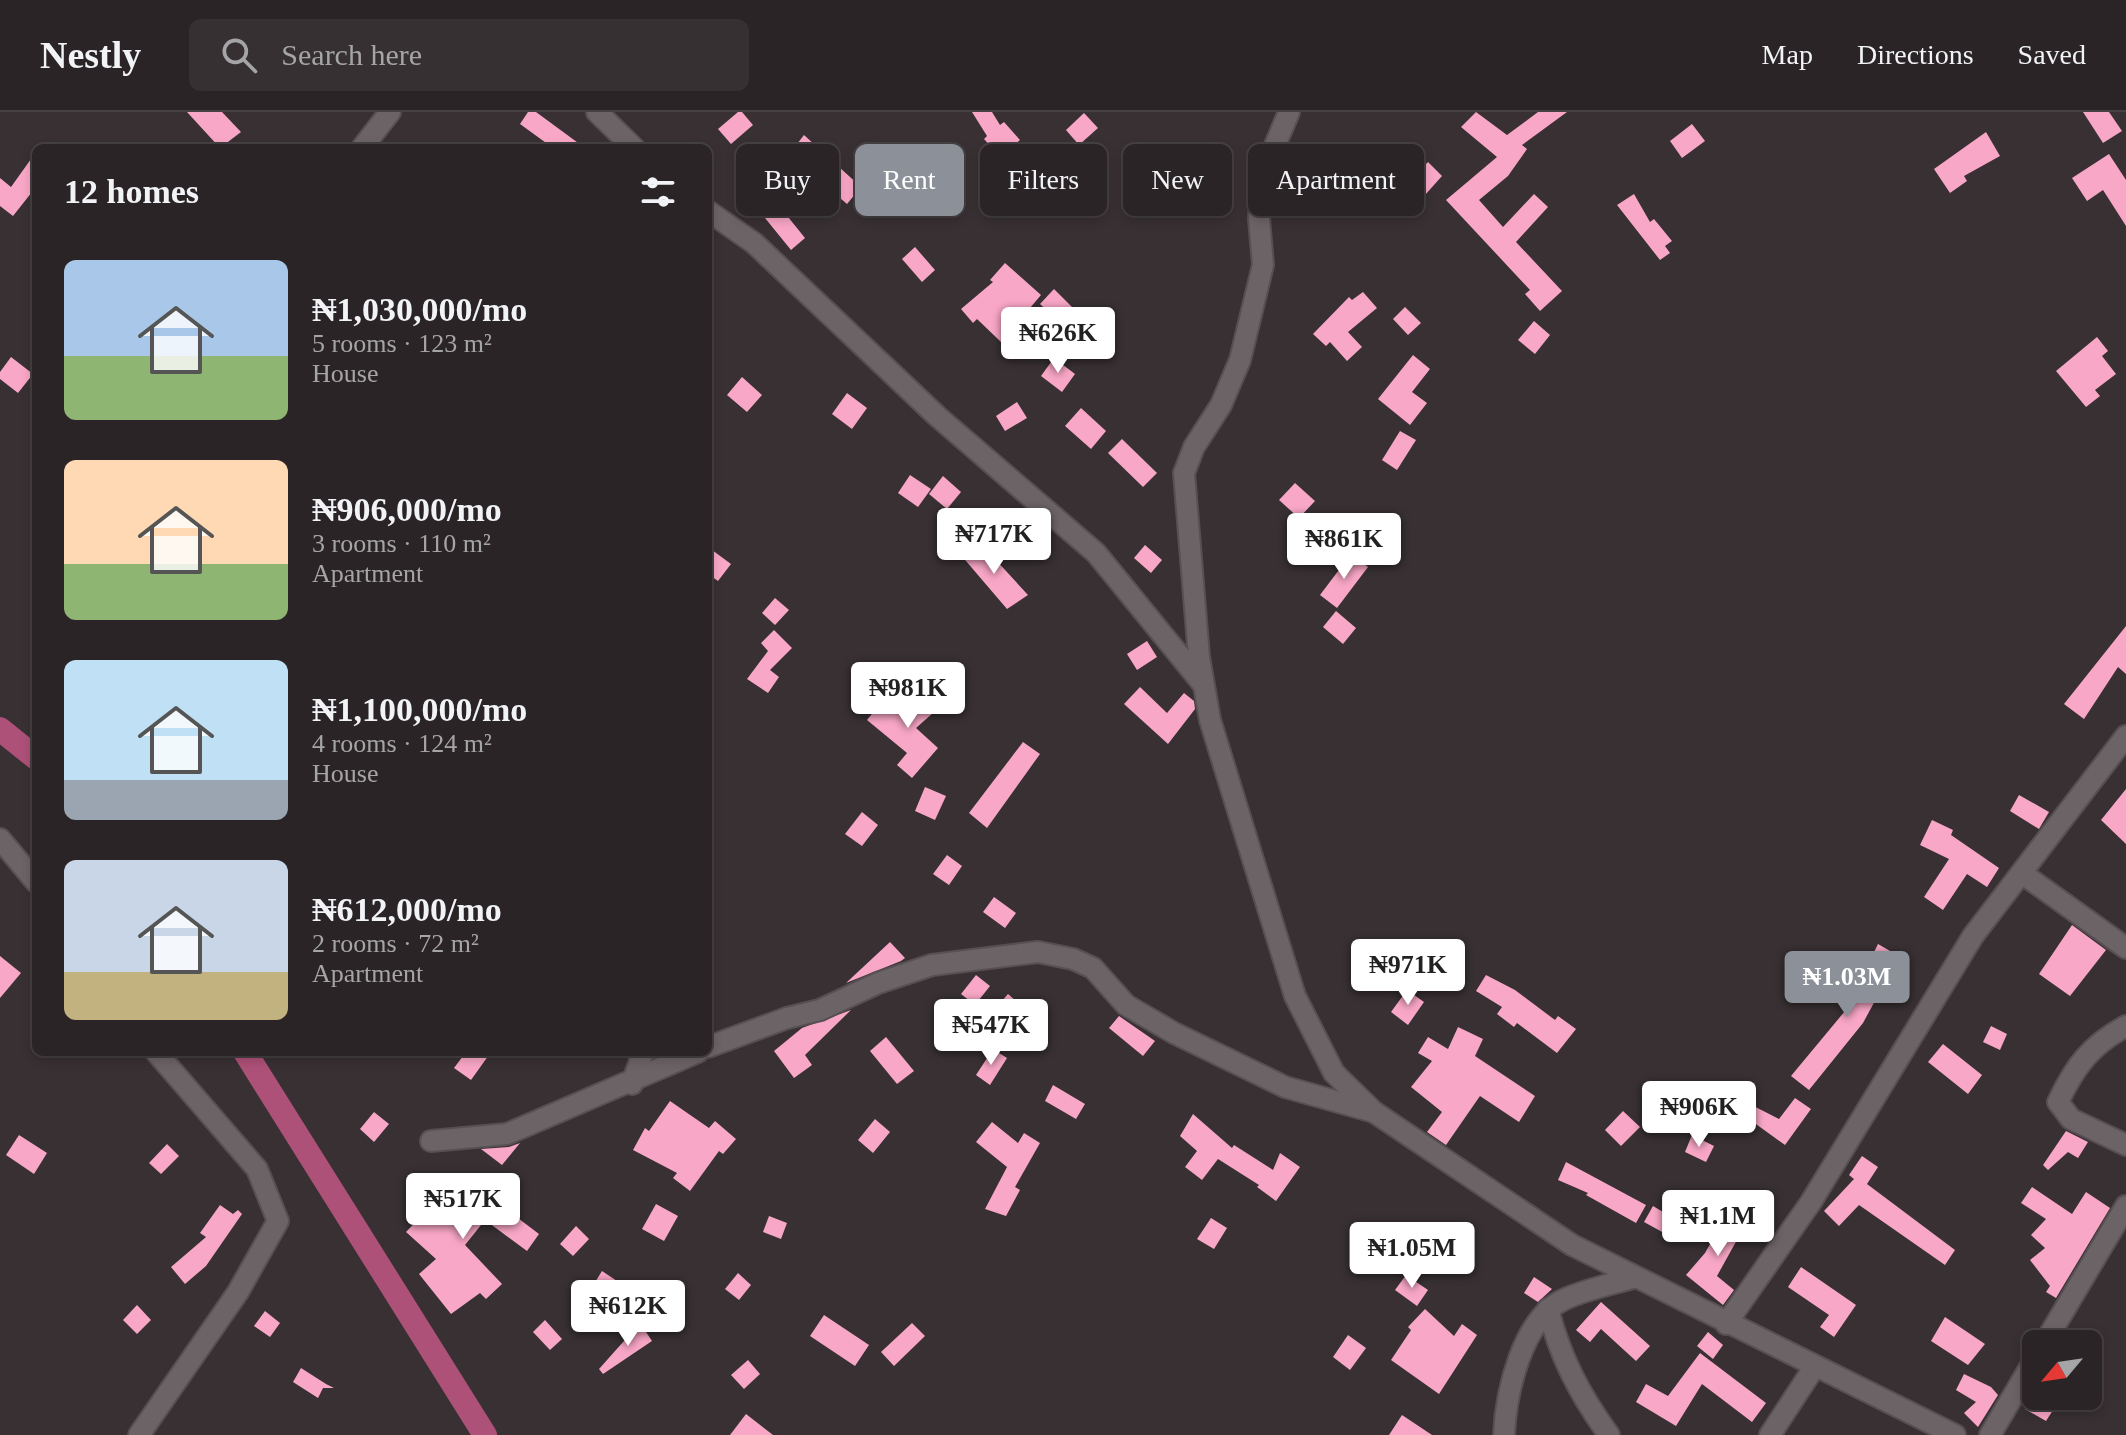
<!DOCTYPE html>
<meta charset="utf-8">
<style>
body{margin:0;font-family:Georgia,serif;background:#363032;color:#f1f3f6;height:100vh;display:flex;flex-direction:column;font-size:30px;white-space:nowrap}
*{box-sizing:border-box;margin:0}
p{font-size:26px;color:#a5a4a7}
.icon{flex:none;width:44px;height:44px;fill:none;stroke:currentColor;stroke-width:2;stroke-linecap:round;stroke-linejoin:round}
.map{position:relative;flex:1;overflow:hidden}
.panel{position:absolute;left:32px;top:32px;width:680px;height:912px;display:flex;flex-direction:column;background:#2a2426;border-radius:12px;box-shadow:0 4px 12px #0003,0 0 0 2px #464143}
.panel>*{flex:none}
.top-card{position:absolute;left:736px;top:32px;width:760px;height:72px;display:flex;gap:16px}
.needle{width:52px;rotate:241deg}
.buttons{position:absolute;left:2022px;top:1218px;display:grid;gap:16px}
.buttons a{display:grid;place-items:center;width:80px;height:80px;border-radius:12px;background:#2a2426;box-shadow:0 4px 12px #0003,0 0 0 2px #464143;font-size:40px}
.price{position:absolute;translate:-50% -68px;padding:0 18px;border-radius:8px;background:#fff;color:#222;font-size:26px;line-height:52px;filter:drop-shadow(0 2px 4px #0008)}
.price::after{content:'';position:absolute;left:50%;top:48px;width:24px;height:18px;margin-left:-12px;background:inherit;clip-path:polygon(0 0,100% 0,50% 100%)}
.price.active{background:#8c9099;color:#fff}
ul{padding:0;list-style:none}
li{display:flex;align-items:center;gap:24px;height:200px;padding:0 32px}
li span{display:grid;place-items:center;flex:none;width:224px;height:160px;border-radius:12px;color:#555}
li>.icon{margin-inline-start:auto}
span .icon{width:96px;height:96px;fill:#fffc;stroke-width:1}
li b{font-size:34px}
h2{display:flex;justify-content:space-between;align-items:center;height:96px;padding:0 32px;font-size:34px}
.chip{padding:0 28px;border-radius:12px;background:#2a2426;box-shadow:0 4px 12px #0003,0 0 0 2px #464143;font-size:28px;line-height:72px}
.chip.active{background:#8c9099;color:#fff}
header{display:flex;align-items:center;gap:48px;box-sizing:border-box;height:112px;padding:0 40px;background:#2a2426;border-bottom:2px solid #464143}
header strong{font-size:38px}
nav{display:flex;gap:44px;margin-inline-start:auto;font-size:28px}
.search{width:560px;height:72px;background:#363032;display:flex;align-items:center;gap:20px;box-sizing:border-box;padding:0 28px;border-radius:12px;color:#a5a4a7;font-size:30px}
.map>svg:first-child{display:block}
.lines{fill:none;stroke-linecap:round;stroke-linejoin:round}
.canal{stroke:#ae5178;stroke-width:24}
.building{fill:#f9a7c6}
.minor-casing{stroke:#574f52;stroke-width:24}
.minor{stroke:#6c6366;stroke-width:20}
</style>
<header>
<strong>Nestly</strong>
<div class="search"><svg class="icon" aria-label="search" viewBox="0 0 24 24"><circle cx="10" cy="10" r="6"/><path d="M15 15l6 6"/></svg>Search here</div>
<nav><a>Map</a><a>Directions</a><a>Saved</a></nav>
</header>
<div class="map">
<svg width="2126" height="1323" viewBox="0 0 2126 1323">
<rect width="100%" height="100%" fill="#383033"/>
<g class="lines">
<g class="canal">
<path d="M 0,617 L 36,646"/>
<path d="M 245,940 L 485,1323"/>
</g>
</g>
<g class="building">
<path d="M 187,0 L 222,0 L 241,20 L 220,36 Z"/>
<path d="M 528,0 L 536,0 L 585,36 L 553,36 L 520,12 Z"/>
<path d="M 738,0 L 742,0 L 753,13 L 731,32 L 718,17 Z"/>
<path d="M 972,0 L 992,0 L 1000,13 L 1004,10 L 1020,28 L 1000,45 L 984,27 L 987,24 Z"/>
<path d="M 1476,0 L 1507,23 L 1538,0 L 1567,0 L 1522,33 L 1527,37 L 1508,64 L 1479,88 L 1503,115 L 1534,82 L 1548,95 L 1516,130 L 1562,179 L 1540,199 L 1525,182 L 1530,178 L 1446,88 L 1497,45 L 1461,15 Z"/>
<path d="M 2083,0 L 2109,0 L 2122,19 L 2103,31 Z"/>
<path d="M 1084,1 L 1098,16 L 1079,33 L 1066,18 Z"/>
<path d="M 1692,12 L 1705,29 L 1682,46 L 1670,29 Z"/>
<path d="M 1986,20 L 2000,44 L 1964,64 L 1967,69 L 1950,81 L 1934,57 Z"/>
<path d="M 804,23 L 861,75 L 847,92 L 827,75 L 830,72 L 790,41 Z"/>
<path d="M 36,40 L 36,75 L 13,104 L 0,94 L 0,66 L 11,75 Z"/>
<path d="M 2109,42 L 2126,68 L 2126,114 L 2103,78 L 2087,89 L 2072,66 Z"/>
<path d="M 1428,50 L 1442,64 L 1425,83 L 1411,68 Z"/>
<path d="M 909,69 L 922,82 L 907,97 L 894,83 Z"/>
<path d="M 943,69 L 956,82 L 931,106 L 919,93 Z"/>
<path d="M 1052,75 L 1064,89 L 1048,104 L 1035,90 Z"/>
<path d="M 1634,82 L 1650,110 L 1654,107 L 1672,129 L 1665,134 L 1670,141 L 1660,148 L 1617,93 Z"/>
<path d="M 780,95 L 805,126 L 791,138 L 765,106 Z"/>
<path d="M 915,135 L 935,158 L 922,170 L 902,147 Z"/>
<path d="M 1005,151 L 1041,183 L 1001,230 L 977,207 L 973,211 L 961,197 L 993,170 L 990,168 Z"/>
<path d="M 1054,177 L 1077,200 L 1064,214 L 1040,192 Z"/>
<path d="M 1363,180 L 1377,196 L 1348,220 L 1362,235 L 1347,249 L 1330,230 L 1326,234 L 1313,222 L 1349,185 L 1352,188 Z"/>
<path d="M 1405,195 L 1421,211 L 1408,223 L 1393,207 Z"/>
<path d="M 1534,209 L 1550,223 L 1535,242 L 1518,228 Z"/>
<path d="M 2097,225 L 2108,239 L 2102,244 L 2116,262 L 2095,278 L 2100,284 L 2086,295 L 2056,259 Z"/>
<path d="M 1413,243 L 1430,257 L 1412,280 L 1427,291 L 1410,313 L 1378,287 Z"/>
<path d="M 11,245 L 33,262 L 18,281 L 0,267 L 0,260 Z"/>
<path d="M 1054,246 L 1075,262 L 1062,280 L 1041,264 Z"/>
<path d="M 742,265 L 762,283 L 747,300 L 727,283 Z"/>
<path d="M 847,281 L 867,296 L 852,317 L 832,302 Z"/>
<path d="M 1017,290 L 1027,306 L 1005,319 L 996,304 Z"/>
<path d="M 1081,296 L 1106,319 L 1091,337 L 1065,314 Z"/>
<path d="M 1400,319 L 1416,328 L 1397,358 L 1382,348 Z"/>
<path d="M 1122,327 L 1157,361 L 1143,375 L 1108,341 Z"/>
<path d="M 910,363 L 931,377 L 918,395 L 898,381 Z"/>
<path d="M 943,364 L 961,380 L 947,397 L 929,382 Z"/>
<path d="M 1295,371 L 1315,389 L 1299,406 L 1279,388 Z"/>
<path d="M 974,429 L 992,449 L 995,447 L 1028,483 L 1007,497 L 960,442 Z"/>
<path d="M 1145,433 L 1162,448 L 1151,461 L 1134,446 Z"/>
<path d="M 708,435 L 731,452 L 718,469 L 708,462 Z"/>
<path d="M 1351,442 L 1368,455 L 1337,496 L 1320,483 Z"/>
<path d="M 775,486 L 789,498 L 775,513 L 762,501 Z"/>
<path d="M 1336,499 L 1356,516 L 1343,532 L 1323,515 Z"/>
<path d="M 2126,514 L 2126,562 L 2118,555 L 2084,607 L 2064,592 Z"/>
<path d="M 774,518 L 792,536 L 770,558 L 779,565 L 768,581 L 747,567 L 768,539 L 761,531 Z"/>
<path d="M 1147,529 L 1157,545 L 1137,558 L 1127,542 Z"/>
<path d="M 1140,575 L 1167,601 L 1184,581 L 1194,589 L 1195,597 L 1168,632 L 1124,592 Z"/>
<path d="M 928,576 L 942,593 L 916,616 L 938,636 L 912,666 L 897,653 L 907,641 L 867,608 L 883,588 L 898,601 Z"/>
<path d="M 1023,630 L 1040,642 L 987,716 L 969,701 Z"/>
<path d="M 925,675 L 946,684 L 935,708 L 915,699 Z"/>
<path d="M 2126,677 L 2126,732 L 2101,708 Z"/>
<path d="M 2019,683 L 2049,700 L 2039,717 L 2010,699 Z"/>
<path d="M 862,700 L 878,713 L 862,734 L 845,722 Z"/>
<path d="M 1932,708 L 1953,718 L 1951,723 L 1999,756 L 1987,775 L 1967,762 L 1943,798 L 1924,785 L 1949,747 L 1920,733 Z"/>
<path d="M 947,743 L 962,754 L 949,773 L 933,762 Z"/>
<path d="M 994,785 L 1016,801 L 1005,816 L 983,800 Z"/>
<path d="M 2072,813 L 2106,838 L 2070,884 L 2039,862 Z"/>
<path d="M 890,830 L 905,846 L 901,849 L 846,871 Z"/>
<path d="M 1878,832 L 1897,843 L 1880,873 L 1883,874 L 1863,911 L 1809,978 L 1791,964 L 1845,899 Z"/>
<path d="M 0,844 L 21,861 L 0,886 Z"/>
<path d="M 976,863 L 990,874 L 975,893 L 961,882 Z"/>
<path d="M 1486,863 L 1515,878 L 1555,908 L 1558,904 L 1576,917 L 1557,941 L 1517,911 L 1514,915 L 1497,902 L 1502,895 L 1476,879 Z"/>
<path d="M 1407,878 L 1424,890 L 1408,913 L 1391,900 Z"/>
<path d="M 1008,882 L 1024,896 L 1046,907 L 1038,925 L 1010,912 L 994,898 Z"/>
<path d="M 851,898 L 805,943 L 812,953 L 794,966 L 774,939 L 802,916 Z"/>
<path d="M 1119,904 L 1155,929 L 1143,944 L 1109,916 Z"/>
<path d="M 1991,914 L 2007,922 L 2000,938 L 1983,930 Z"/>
<path d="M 1458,915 L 1483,927 L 1475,944 L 1535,984 L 1519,1010 L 1480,984 L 1446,1033 L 1427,1020 L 1442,1000 L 1411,975 L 1432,949 L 1418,941 L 1428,925 L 1448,937 Z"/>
<path d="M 886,925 L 914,959 L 897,972 L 870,939 Z"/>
<path d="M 1943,932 L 1982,963 L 1968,982 L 1928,950 Z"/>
<path d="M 993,937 L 1007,946 L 990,973 L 976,963 Z"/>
<path d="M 466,940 L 491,940 L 471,968 L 454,956 Z"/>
<path d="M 1659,972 L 1679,989 L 1665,1006 L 1644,989 Z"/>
<path d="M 1053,973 L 1085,992 L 1076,1007 L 1045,989 Z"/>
<path d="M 1736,985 L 1779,1007 L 1795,986 L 1811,997 L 1785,1033 L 1731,994 Z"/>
<path d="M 670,989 L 709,1016 L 715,1009 L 736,1027 L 723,1042 L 719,1039 L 690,1079 L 673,1066 L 677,1061 L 633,1038 L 645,1016 L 649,1019 Z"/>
<path d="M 1623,999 L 1640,1015 L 1621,1034 L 1605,1018 Z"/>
<path d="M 374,1000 L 389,1012 L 374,1030 L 360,1017 Z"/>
<path d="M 1193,1002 L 1232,1036 L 1234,1033 L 1273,1058 L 1280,1041 L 1300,1055 L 1276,1089 L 1257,1075 L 1259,1073 L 1218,1047 L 1202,1068 L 1185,1055 L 1197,1039 L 1180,1024 Z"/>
<path d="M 875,1007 L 890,1020 L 873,1041 L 858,1028 Z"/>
<path d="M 992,1010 L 1018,1031 L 1024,1021 L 1040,1031 L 1015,1075 L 1020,1078 L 1006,1104 L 985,1097 L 1007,1055 L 976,1030 Z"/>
<path d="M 2066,1019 L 2088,1030 L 2078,1046 L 2068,1040 L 2048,1058 L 2043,1053 Z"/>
<path d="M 19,1023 L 47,1041 L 34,1062 L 6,1043 Z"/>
<path d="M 1692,1023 L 1714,1034 L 1706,1050 L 1685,1040 Z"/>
<path d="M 520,1031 L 502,1053 L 481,1037 L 509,1035 Z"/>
<path d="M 167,1032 L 179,1044 L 161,1062 L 149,1051 Z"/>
<path d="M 1862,1044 L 1878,1055 L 1867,1072 L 1955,1138 L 1945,1153 L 1859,1093 L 1839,1114 L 1824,1099 L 1854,1067 L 1849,1063 Z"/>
<path d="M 1566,1050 L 1646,1093 L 1636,1111 L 1586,1083 L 1588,1081 L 1558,1068 Z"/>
<path d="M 490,1065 L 508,1079 L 498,1091 L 539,1122 L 527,1139 L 485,1108 L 465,1133 L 502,1172 L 486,1187 L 480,1181 L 451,1202 L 419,1162 L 436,1147 L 406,1120 L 433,1092 L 424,1085 L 439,1066 L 470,1090 Z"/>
<path d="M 2032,1075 L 2072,1102 L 2086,1080 L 2110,1096 L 2056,1186 L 2046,1180 L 2050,1174 L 2030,1148 L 2045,1136 L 2031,1123 L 2046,1107 L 2021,1091 Z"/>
<path d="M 656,1092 L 678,1104 L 664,1129 L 642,1117 Z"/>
<path d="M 220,1093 L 233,1102 L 238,1098 L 242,1102 L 206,1154 L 185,1172 L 171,1155 L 206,1125 L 200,1121 Z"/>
<path d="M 1653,1094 L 1673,1106 L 1664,1121 L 1644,1110 Z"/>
<path d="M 1729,1098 L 1748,1108 L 1717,1164 L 1734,1178 L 1723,1193 L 1686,1163 L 1705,1141 Z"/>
<path d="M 769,1104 L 787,1111 L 781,1127 L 763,1120 Z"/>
<path d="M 1211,1106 L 1227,1116 L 1214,1137 L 1197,1127 Z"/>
<path d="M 576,1114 L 589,1127 L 573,1144 L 560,1132 Z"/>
<path d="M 1801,1155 L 1856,1193 L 1834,1225 L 1820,1215 L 1829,1203 L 1788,1175 Z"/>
<path d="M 602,1159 L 617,1169 L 604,1190 L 589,1180 Z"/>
<path d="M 738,1161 L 751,1173 L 739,1188 L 725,1177 Z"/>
<path d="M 1406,1163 L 1428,1178 L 1417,1194 L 1395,1178 Z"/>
<path d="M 1534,1165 L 1552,1177 L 1538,1190 L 1524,1181 Z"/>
<path d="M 1601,1190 L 1650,1234 L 1636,1249 L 1601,1217 L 1590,1230 L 1576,1218 Z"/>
<path d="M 137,1193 L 151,1208 L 137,1222 L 123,1208 Z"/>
<path d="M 1425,1197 L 1454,1224 L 1462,1212 L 1477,1223 L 1439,1282 L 1391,1248 L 1411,1218 L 1408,1215 Z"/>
<path d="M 265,1199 L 280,1211 L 270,1225 L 254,1214 Z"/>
<path d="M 824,1203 L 869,1233 L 855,1254 L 810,1224 Z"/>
<path d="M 1945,1205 L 1985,1232 L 1968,1253 L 1931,1229 Z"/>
<path d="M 545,1208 L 562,1227 L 550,1238 L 533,1220 Z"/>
<path d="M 640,1211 L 652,1229 L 603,1262 L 599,1257 Z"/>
<path d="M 912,1211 L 925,1224 L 894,1254 L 881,1240 Z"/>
<path d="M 1708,1220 L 1723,1233 L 1713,1247 L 1697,1234 Z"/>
<path d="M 1348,1223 L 1366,1236 L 1350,1258 L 1333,1245 Z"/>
<path d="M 1700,1241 L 1766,1291 L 1752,1310 L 1702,1272 L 1676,1314 L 1636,1290 L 1646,1272 L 1668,1284 Z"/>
<path d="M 748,1248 L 760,1262 L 744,1277 L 731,1263 Z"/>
<path d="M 301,1256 L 326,1272 L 334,1276 L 323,1276 L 318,1286 L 293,1270 Z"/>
<path d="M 1964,1262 L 1991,1275 L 1998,1283 L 1978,1315 L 1964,1301 L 1976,1290 L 1956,1278 Z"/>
<path d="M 2035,1279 L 2036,1284 L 2057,1292 L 2046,1309 L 2025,1297 Z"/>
<path d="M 746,1302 L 773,1323 L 730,1323 Z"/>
<path d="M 1402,1303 L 1432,1323 L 1389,1323 Z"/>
</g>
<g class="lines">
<g class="minor-casing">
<g id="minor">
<path d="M 597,0 L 634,36"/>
<path d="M 1289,0 L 1261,67 L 1259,107 L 1263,153 L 1240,248 L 1221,293 L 1194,335 L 1184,361 L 1199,545 L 1210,608 L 1295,884 L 1334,961 L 1374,1000 L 1572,1133 L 1955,1323"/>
<path d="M 362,36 L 390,0"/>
<path d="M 708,99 L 754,131 L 937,304 L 1096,441 L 1202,571"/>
<path d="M 0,727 L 36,770"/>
<path d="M 2023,762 L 2126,836"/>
<path d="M 2126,914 C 2091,933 2075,954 2058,990 L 2071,1007 L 2126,1033"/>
<path d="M 708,935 L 787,906 L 820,898 L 878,871 L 932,853 L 1038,840 L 1073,847 L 1093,856 L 1126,893 L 1174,921 L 1285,975 L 1374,1000"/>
<path d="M 632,972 L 643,940"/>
<path d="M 431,1029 L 507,1022 L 698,940"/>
<path d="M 1548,1197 C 1560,1245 1580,1283 1609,1323"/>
<path d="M 1726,1212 L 1811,1090 L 1973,824 L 2126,624"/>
<path d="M 2044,1232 L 2126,1094"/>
<path d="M 139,1323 L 238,1180 L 278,1109 L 257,1057 L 156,940"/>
<path d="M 1504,1323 C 1506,1281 1522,1206 1565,1187 C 1587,1177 1613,1172 1636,1165"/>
<path d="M 1770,1323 L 1815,1254"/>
<path d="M 1990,1323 L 2036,1245"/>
</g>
</g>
<use href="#minor" class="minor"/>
</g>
</svg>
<div class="buttons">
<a><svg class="needle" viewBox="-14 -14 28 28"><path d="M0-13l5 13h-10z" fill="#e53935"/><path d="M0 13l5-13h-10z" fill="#a5a4a7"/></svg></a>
</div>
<b class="price" style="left:1058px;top:263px">₦626K</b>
<b class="price" style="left:994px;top:464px">₦717K</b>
<b class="price" style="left:1344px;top:469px">₦861K</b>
<b class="price" style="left:908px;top:618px">₦981K</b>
<b class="price" style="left:1408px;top:895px">₦971K</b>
<b class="price active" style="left:1847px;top:907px">₦1.03M</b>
<b class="price" style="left:991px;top:955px">₦547K</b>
<b class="price" style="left:1699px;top:1037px">₦906K</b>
<b class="price" style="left:463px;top:1129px">₦517K</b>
<b class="price" style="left:1718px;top:1146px">₦1.1M</b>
<b class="price" style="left:1412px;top:1178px">₦1.05M</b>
<b class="price" style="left:628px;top:1236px">₦612K</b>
<div class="top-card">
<a class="chip">Buy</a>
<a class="chip active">Rent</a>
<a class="chip">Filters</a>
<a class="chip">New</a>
<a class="chip">Apartment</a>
</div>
<section class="panel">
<h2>12 homes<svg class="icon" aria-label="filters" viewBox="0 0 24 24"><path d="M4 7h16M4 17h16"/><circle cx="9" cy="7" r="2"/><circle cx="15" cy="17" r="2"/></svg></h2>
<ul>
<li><span style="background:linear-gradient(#a9c7e8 60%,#8fb573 0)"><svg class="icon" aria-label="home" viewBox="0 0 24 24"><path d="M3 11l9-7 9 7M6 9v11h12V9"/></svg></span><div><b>₦1,030,000/mo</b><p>5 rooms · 123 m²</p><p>House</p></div></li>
<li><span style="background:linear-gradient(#ffd9b3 65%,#8fb573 0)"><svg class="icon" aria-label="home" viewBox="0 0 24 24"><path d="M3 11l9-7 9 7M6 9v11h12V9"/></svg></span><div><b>₦906,000/mo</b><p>3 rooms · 110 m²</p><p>Apartment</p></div></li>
<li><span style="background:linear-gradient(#bfe0f5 75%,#9aa5b1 0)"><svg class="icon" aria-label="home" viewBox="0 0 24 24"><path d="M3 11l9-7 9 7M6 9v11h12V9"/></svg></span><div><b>₦1,100,000/mo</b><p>4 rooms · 124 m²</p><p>House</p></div></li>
<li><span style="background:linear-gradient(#c9d6e8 70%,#c2b280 0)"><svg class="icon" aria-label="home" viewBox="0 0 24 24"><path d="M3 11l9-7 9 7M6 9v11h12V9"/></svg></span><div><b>₦612,000/mo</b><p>2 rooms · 72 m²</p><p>Apartment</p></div></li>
</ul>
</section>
</div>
